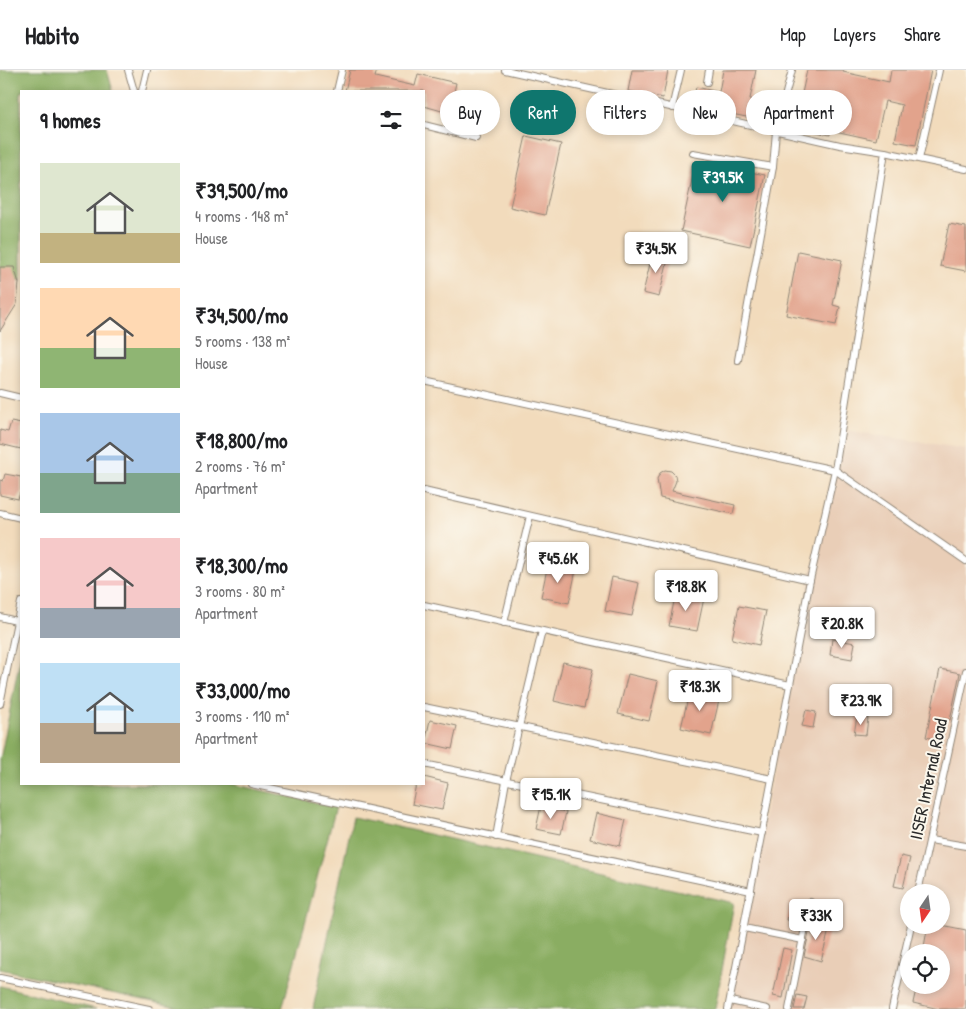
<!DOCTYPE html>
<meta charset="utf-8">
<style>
body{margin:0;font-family:"Patrick Hand",sans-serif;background:#f2f2f2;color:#202124;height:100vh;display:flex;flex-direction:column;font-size:19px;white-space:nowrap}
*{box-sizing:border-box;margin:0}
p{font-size:16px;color:#757577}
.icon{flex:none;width:28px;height:28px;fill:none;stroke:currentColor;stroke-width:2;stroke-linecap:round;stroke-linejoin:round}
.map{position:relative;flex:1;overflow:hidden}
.sheet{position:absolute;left:20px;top:20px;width:405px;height:695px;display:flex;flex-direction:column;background:#fff;border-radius:0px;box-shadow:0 2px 8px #0003}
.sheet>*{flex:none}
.guide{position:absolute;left:440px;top:20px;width:450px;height:45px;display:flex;gap:10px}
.needle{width:32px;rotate:193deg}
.controls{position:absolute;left:900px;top:814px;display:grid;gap:10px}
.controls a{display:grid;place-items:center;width:50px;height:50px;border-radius:50%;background:#fff;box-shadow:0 2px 8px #0003;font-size:25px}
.price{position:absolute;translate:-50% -42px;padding:0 11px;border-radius:5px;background:#fff;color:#222;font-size:16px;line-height:32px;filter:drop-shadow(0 1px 2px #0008)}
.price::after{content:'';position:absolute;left:50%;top:30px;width:15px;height:11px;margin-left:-8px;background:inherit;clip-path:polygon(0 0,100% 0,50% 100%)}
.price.selected{background:#0f766e;color:#fff}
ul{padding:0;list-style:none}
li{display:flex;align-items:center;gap:15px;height:125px;padding:0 20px}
li span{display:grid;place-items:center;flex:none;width:140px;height:100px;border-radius:0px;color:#555}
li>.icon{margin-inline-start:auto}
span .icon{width:60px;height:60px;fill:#fffc;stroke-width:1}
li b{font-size:21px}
h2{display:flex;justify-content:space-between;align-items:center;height:60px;padding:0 20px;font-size:21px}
.chip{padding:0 18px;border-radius:22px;background:#fff;box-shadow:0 2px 8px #0003;font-size:18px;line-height:45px}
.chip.selected{background:#0f766e;color:#fff}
header{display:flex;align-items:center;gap:30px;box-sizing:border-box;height:70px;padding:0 25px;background:#fff;border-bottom:1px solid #e0e0e0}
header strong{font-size:24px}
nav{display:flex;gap:28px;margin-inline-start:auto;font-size:18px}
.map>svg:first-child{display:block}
.built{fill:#e9ceb7;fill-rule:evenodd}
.forest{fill:#8aad62;stroke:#5a6c46}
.building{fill:#e2a38c}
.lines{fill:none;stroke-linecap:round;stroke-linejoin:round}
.service-casing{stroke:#8e8374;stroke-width:8}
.service{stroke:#fff;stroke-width:6}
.labels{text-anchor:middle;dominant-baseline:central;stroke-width:4;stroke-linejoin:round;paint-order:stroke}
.street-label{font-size:18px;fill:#2b2b2b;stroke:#fbf7ec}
</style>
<header>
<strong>Habito</strong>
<nav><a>Map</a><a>Layers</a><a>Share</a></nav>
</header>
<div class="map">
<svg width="966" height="939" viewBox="0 0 966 939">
<rect width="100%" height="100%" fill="#fbf7ec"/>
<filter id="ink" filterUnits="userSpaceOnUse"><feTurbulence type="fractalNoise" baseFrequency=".02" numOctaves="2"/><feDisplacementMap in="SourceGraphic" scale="10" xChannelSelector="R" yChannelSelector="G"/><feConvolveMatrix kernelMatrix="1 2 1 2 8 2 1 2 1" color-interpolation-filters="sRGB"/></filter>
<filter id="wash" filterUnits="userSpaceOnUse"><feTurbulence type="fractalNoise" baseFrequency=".0096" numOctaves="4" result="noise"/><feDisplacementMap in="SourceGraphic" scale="20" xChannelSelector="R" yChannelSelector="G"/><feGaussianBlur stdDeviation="1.12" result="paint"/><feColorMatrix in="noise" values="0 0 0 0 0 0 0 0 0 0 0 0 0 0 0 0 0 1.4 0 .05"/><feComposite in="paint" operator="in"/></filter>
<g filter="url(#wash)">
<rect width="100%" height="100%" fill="#f2dbbc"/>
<path class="built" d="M 844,360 L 966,379 L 966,939 L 726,939 L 810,510 ZM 909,822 L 941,822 L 941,855 L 909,855 ZM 909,882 L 941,882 L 941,915 L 909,915 Z"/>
<g class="forest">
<path d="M 0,0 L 107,0 L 113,21 L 21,21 L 21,210 L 0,205 Z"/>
<path d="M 21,584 L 21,714 L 232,714 L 336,737 L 282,939 L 186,939 L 0,899 L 0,690 Z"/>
<path d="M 353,747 L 734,833 L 715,939 L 313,939 Z"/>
<path d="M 0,916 L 96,939 L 0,939 Z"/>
</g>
<g id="blocks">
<g class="building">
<path d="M 350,0 L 377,0 L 375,7 L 415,16 L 418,4 L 456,13 L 449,43 L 424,36 L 424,21 L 345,21 Z"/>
<path d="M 632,0 L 668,0 L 663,28 L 628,21 Z"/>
<path d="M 723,0 L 756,0 L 750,29 L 770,33 L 766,51 L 692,36 L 696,17 L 719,22 Z"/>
<path d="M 807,0 L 844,0 L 843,2 L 889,12 L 891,0 L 931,0 L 916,75 L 895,71 L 902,35 L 885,31 L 876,70 L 830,60 L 830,65 L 789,56 L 795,27 L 801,28 Z"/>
<path d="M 526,66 L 561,74 L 545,145 L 510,137 Z"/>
<path d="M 696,91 L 765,105 L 750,176 L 681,161 Z"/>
<path d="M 949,154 L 966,157 L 966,201 L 940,196 Z"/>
<path d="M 653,181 L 669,185 L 659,227 L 643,223 Z"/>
<path d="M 798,181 L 842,190 L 833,235 L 840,237 L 836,255 L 786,245 Z"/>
<path d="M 0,197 L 14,197 L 19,213 L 17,234 L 0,261 Z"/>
<path d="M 11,352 L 21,354 L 21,379 L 0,374 L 0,360 L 8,362 Z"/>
<path d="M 665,400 L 671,401 L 675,405 L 676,411 L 672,421 L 735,435 L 733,444 L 660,428 L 657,409 L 660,403 Z"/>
<path d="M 5,404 L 21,407 L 21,423 L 20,423 L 18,429 L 0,425 L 0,410 L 3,411 Z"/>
<path d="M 548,494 L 576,500 L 569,533 L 541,527 Z"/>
<path d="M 612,507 L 639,513 L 632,546 L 605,541 Z"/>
<path d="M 676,522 L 704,528 L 697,561 L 669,556 Z"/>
<path d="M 739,536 L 766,541 L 759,575 L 732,569 Z"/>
<path d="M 832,569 L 855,573 L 852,589 L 830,585 Z"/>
<path d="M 563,592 L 593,599 L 584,638 L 554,631 Z"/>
<path d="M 940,599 L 960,603 L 950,650 L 943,648 L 939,670 L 926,667 Z"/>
<path d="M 628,604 L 658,611 L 649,651 L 618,644 Z"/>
<path d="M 690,619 L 720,626 L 711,665 L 681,658 Z"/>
<path d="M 806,640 L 816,642 L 813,658 L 802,656 Z"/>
<path d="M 857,646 L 868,648 L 866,665 L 854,664 Z"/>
<path d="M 430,650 L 457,656 L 452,679 L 425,673 Z"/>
<path d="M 424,707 L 448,713 L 442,740 L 412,734 L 416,714 L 424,714 Z"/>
<path d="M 541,736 L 566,742 L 561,764 L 536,759 Z"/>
<path d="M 596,743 L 626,750 L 620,776 L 590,769 Z"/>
<path d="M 901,786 L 910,788 L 903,818 L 894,816 Z"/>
<path d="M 791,832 L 801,834 L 797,852 L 787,850 Z"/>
<path d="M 812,849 L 822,852 L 820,857 L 829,860 L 821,891 L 804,886 Z"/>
<path d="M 928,855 L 941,855 L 966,860 L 966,939 L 939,939 L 913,933 L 917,915 L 941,915 L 941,882 L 923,882 Z"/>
<path d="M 783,878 L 792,880 L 783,928 L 773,926 Z"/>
<path d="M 797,925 L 807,927 L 804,939 L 794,939 Z"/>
</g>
</g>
</g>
<g filter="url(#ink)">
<use href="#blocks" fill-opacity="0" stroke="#8e8374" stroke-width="1"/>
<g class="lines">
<g class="service-casing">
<g id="service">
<path d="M 128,0 L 134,21"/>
<path d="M 505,0 L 840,75 L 885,82 L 835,400 L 810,510 L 728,939"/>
<path d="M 707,12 L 709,0"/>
<path d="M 142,21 L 147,0"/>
<path d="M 337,21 L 342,0"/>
<path d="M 672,38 L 681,0"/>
<path d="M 424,55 L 476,68"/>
<path d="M 885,82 L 966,99"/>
<path d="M 693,83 L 773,97 L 776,61 L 792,0"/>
<path d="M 919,89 L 939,0"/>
<path d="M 738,290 L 773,97"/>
<path d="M 424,311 L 835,400 L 966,491"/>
<path d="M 0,323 L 21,328"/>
<path d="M 424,421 L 810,510"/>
<path d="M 0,443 L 21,448"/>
<path d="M 424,535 L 790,615"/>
<path d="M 0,547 L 20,552"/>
<path d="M 504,553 L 530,446"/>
<path d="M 0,634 L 21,532"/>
<path d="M 424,637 L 772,709"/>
<path d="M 424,694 L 762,763"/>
<path d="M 251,714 L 751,821"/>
<path d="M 496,767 L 506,711 L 542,561"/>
<path d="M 930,770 L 966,776"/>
<path d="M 918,822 L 966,601"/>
<path d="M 744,858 L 803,870"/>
<path d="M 0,908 L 149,939"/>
<path d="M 730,931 L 767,939"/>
<path d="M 789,939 L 810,832"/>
<path d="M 892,939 L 911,855"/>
</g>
</g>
<use href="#service" class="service"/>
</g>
</g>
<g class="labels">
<g class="street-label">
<text transform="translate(928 709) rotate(-78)">IISER Internal Road</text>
</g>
</g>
</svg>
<div class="controls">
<a><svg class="needle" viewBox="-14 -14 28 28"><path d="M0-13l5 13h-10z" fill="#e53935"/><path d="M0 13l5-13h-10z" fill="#757577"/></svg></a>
<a><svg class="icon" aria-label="locate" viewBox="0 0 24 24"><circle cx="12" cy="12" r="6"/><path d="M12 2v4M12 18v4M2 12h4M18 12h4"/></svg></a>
</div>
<b class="price selected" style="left:723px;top:133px">₹39.5K</b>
<b class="price" style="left:656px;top:204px">₹34.5K</b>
<b class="price" style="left:558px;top:514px">₹45.6K</b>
<b class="price" style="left:686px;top:542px">₹18.8K</b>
<b class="price" style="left:842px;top:579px">₹20.8K</b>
<b class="price" style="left:700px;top:642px">₹18.3K</b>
<b class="price" style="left:861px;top:656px">₹23.9K</b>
<b class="price" style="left:551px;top:750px">₹15.1K</b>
<b class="price" style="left:816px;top:871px">₹33K</b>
<div class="guide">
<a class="chip">Buy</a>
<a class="chip selected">Rent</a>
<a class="chip">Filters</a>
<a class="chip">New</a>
<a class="chip">Apartment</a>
</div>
<section class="sheet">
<h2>9 homes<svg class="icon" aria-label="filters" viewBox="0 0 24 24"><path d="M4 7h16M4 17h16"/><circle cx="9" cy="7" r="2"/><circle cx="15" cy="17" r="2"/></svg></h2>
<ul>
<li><span style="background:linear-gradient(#dfe7d0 70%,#c2b280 0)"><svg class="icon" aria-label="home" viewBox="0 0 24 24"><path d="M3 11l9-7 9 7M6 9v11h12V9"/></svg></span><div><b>₹39,500/mo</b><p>4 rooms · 148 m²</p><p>House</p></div></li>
<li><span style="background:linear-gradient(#ffd9b3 60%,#8fb573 0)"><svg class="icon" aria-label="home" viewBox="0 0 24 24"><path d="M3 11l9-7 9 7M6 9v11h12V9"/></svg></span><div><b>₹34,500/mo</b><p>5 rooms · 138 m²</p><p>House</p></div></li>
<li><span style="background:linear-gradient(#a9c7e8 60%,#7fa58c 0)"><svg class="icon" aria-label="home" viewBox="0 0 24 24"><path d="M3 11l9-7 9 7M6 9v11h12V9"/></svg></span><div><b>₹18,800/mo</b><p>2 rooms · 76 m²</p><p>Apartment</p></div></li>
<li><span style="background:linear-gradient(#f6c9c9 70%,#9aa5b1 0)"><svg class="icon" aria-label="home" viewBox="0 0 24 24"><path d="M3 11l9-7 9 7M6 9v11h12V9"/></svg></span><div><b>₹18,300/mo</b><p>3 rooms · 80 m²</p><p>Apartment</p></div></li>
<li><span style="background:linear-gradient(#bfe0f5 60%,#b9a48a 0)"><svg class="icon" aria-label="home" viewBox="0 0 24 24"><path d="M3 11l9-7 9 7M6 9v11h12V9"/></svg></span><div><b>₹33,000/mo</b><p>3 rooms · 110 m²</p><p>Apartment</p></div></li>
</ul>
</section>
</div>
